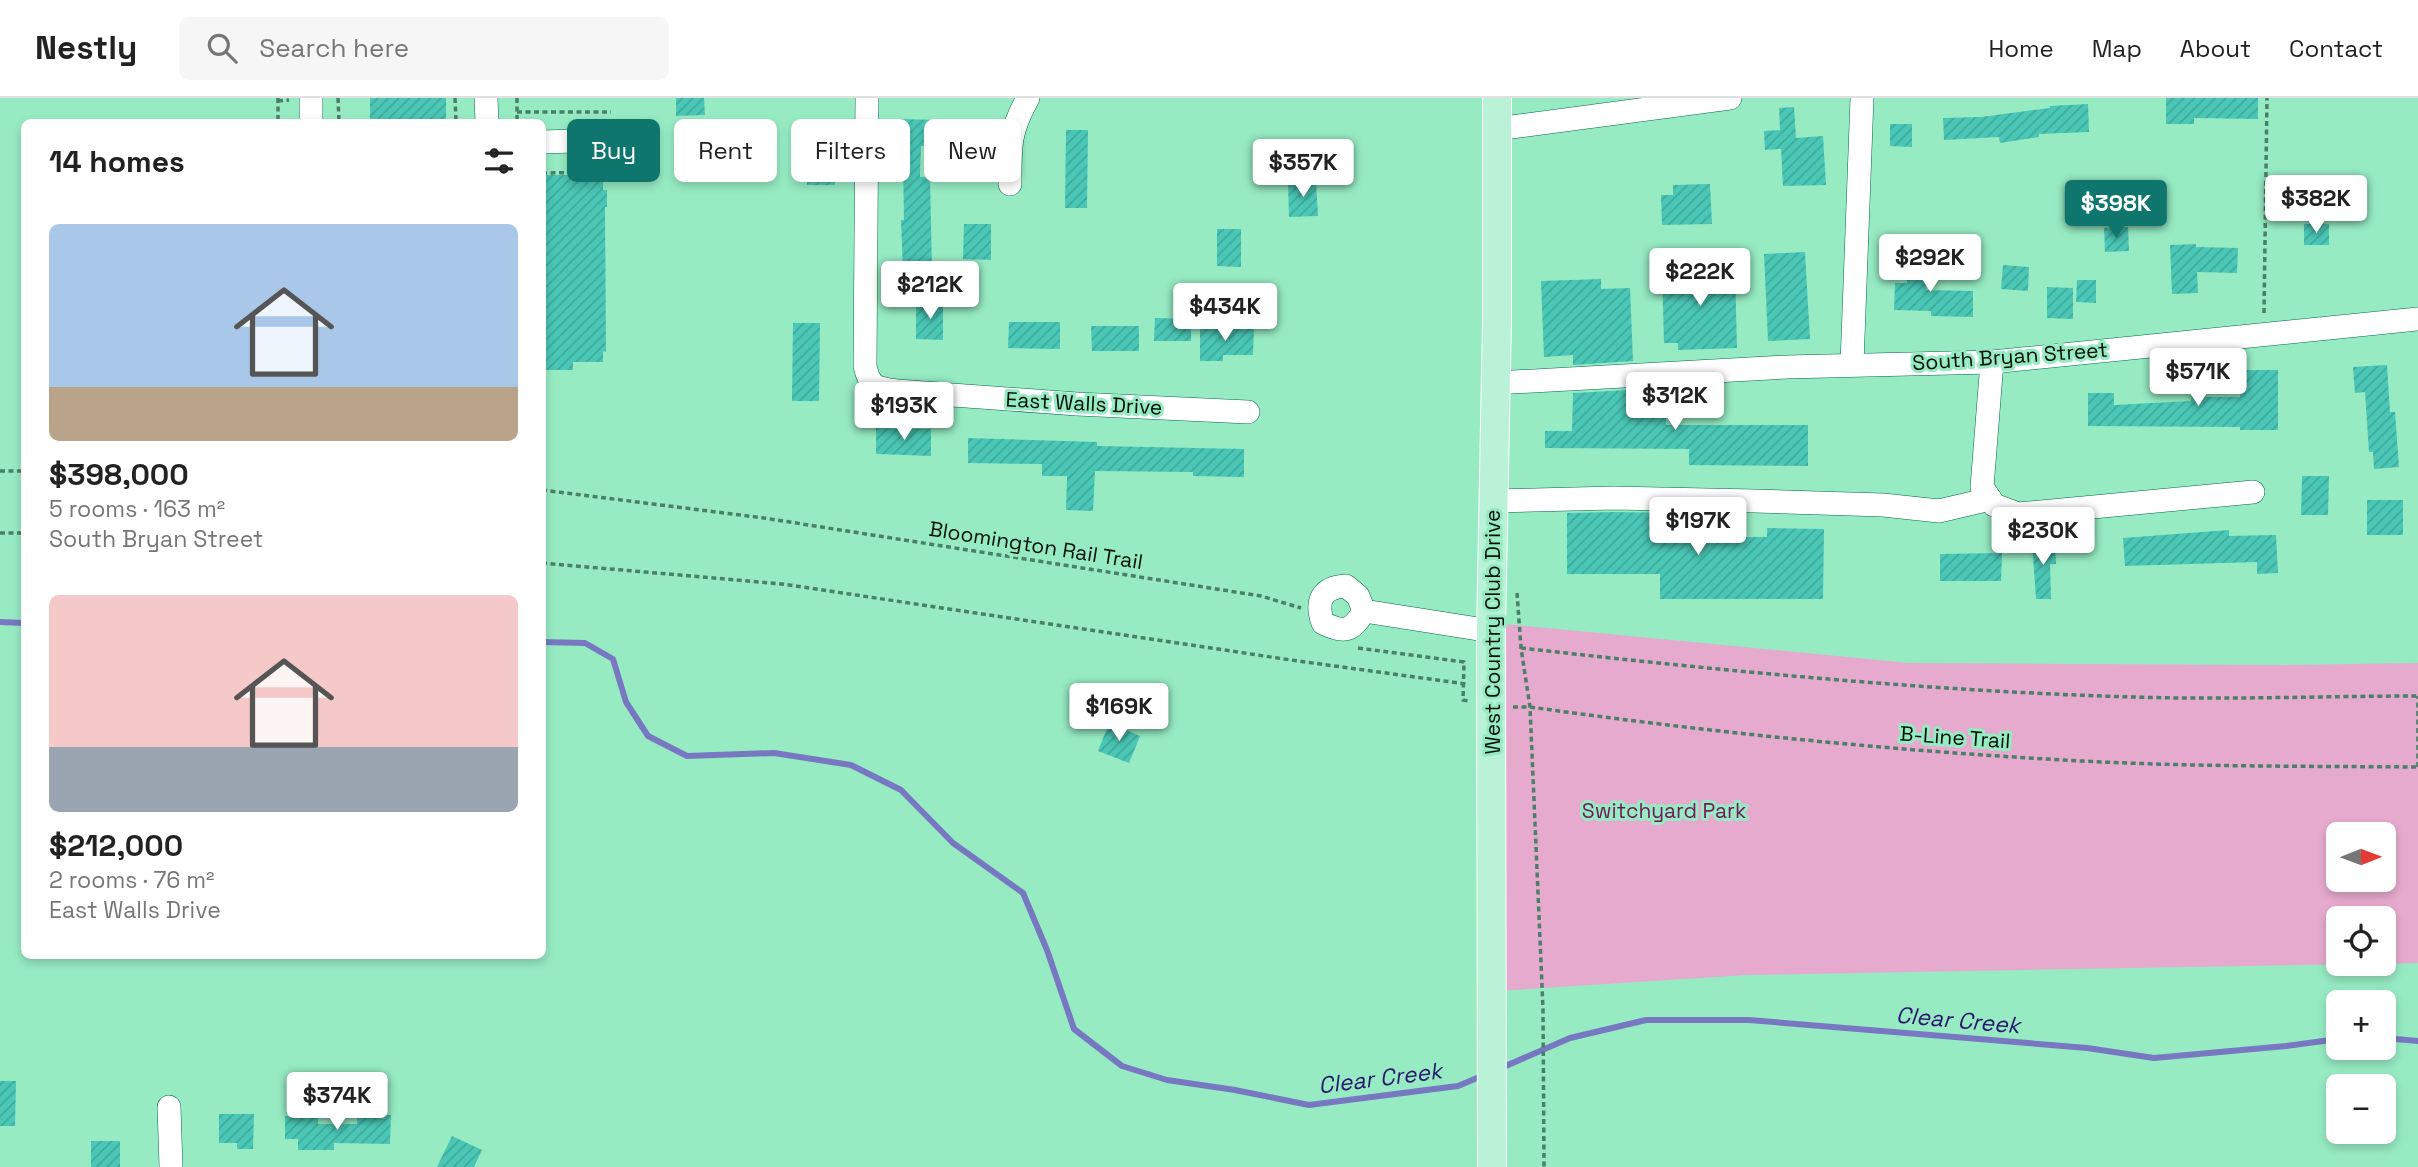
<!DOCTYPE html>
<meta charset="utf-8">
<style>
body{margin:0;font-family:"Space Grotesk",sans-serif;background:#f6f6f6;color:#222;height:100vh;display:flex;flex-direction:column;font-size:26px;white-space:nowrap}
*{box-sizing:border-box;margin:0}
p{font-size:23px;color:#767676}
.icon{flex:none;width:38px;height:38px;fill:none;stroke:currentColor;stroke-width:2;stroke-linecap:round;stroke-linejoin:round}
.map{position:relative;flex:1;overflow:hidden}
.details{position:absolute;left:21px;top:21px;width:525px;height:840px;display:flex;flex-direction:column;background:#fff;border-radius:10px;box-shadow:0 4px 10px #0003}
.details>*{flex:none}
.guide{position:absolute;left:567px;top:21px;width:665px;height:63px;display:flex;gap:14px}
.needle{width:46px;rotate:89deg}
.fabs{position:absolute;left:2326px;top:724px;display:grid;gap:14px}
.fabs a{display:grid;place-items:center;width:70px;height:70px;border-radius:10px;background:#fff;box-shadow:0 4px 10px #0003;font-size:35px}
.price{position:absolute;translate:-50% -60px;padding:0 16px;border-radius:7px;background:#fff;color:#222;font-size:23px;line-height:46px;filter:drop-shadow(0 2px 4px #0008)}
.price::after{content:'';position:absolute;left:50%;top:42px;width:21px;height:16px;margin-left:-10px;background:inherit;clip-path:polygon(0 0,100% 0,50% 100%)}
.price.selected{background:#0f766e;color:#fff}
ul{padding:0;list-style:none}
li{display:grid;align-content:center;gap:14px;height:371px;padding:0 28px}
li span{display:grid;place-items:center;height:217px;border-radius:10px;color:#555}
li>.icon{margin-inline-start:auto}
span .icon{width:126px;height:126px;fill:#fffc;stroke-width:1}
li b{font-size:30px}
h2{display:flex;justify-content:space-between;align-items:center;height:84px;padding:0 28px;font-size:30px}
.chip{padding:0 24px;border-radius:10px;background:#fff;box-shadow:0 4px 10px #0003;font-size:24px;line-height:63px}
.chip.selected{background:#0f766e;color:#fff}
header{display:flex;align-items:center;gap:42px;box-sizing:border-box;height:98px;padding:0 35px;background:#fff;border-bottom:2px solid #e0e0e0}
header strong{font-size:33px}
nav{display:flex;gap:38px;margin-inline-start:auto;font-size:24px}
.search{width:490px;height:63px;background:#f6f6f6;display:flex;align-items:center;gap:18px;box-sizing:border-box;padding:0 24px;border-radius:10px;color:#767676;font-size:26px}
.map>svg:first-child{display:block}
.green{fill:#e6aace;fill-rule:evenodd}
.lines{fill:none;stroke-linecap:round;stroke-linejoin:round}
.stream{stroke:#7878c2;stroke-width:6}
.building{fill:url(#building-hatch)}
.minor-casing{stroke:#006948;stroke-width:24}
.major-casing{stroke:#fff;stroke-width:30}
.path{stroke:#4c7f67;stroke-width:3.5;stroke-dasharray:5 3.5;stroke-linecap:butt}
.minor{stroke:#fff;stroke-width:23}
.major{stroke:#baf2d8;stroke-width:28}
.labels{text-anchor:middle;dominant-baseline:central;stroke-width:6;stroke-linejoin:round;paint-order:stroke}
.street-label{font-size:21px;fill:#001007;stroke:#96ebc3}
.park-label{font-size:21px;fill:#731757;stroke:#96ebc3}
.water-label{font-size:23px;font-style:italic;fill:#29166f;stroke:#96ebc3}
</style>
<header>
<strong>Nestly</strong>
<div class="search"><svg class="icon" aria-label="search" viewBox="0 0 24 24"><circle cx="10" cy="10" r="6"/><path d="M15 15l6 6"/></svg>Search here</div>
<nav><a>Home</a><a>Map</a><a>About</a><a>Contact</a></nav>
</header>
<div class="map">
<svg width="2418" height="1069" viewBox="0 0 2418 1069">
<defs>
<pattern id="building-hatch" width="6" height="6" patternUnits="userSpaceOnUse" patternTransform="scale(1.75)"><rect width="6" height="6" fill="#4ac7b6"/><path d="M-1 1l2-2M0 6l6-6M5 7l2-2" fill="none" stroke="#3faa9b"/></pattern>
</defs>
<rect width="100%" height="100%" fill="#96ebc3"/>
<path class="green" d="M 1486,524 L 1909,565 L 2281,567 L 2418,565 L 2418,865 L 2384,866 L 2384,821 L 2338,821 L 2338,866 L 2350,866 L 1747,877 L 1497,893 ZM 2338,737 L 2384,737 L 2384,782 L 2338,782 Z"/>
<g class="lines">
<g class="stream">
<path d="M 0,524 L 24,525"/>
<path d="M 542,544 L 585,545 L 613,561 L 626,604 L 648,638 L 687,658 L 774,655 L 851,667 L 901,692 L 953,745 L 1023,795 L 1047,852 L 1074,931 L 1122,968 L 1167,982 L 1235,992 L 1309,1007 L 1458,988 L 1484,977"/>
<path d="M 2384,940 L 2418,943"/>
<path d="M 1501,970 L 1570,940 L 1646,922 L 1749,922 L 2087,950 L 2154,960 L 2286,948 L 2338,941"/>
</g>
</g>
<g class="building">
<path d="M 370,0 L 446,0 L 446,23 L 370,24 Z"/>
<path d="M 676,0 L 704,0 L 705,17 L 676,18 Z"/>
<path d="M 2166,0 L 2258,0 L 2258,21 L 2194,20 L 2194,26 L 2166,26 Z"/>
<path d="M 2088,6 L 2089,34 L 2039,36 L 2039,39 L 2000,45 L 1999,39 L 1944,42 L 1943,20 L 1981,19 L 2050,10 L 2050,8 Z"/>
<path d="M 1794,9 L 1796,40 L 1823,38 L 1826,87 L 1783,88 L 1781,51 L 1765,52 L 1764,33 L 1780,32 L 1779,10 Z"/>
<path d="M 900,21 L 938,22 L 938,48 L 921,48 L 920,79 L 930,79 L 932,172 L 903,173 L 901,122 L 904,122 L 903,62 L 899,62 Z"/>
<path d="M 1890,26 L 1912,26 L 1912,49 L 1890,48 Z"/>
<path d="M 1066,32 L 1088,32 L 1087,110 L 1065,110 Z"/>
<path d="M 807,38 L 835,39 L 835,87 L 807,87 Z"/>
<path d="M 542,77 L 573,77 L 573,81 L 603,81 L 603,92 L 607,92 L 607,109 L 605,109 L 606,254 L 603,253 L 603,264 L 573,264 L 573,272 L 542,272 Z"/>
<path d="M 1316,83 L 1318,118 L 1289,119 L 1288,84 Z"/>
<path d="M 1710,86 L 1712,126 L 1662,127 L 1661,97 L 1673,97 L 1673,87 Z"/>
<path d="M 964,126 L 991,126 L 991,162 L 963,161 Z"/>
<rect x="2304" y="126" width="25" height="21"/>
<path d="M 2128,129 L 2129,153 L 2105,154 L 2104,130 Z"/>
<path d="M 1217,131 L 1241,131 L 1241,169 L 1217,168 Z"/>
<path d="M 2196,146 L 2196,149 L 2238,150 L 2237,175 L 2197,174 L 2198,195 L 2172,196 L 2170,147 Z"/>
<path d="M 1805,154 L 1810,241 L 1768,243 L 1764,156 Z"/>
<path d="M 1907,157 L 1927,157 L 1926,192 L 1973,193 L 1973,219 L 1931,218 L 1931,213 L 1894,212 L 1895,185 L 1907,185 Z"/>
<path d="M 2003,167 L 2029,169 L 2028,193 L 2001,191 Z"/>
<path d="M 1735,170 L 1737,250 L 1678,252 L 1678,245 L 1664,245 L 1662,171 Z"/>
<path d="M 1601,181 L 1601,191 L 1630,190 L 1633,263 L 1573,267 L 1573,257 L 1544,259 L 1541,183 Z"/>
<path d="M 2077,182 L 2096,182 L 2096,205 L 2076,204 Z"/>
<path d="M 2047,189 L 2073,190 L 2073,221 L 2047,220 Z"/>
<path d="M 916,205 L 943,205 L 943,242 L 916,241 Z"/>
<path d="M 1155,220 L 1191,221 L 1191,243 L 1154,243 Z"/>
<path d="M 1009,224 L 1060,224 L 1060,251 L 1008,250 Z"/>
<path d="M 793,225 L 820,225 L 819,303 L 792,303 Z"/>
<path d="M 1091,228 L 1139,228 L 1139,253 L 1092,253 Z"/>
<path d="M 1200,230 L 1254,230 L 1253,257 L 1223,257 L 1223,263 L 1200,263 Z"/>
<path d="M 2387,267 L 2390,314 L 2395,314 L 2399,369 L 2374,371 L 2373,354 L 2369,354 L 2365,294 L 2355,295 L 2353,269 Z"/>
<path d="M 2240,272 L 2278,272 L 2278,332 L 2240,332 L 2240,329 L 2088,328 L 2088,295 L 2114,295 L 2114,307 L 2191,303 L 2191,299 L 2240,299 Z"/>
<path d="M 1667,290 L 1666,327 L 1808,327 L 1808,368 L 1689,367 L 1689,351 L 1545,350 L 1545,333 L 1572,333 L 1573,295 Z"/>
<path d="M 876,330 L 931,331 L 931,358 L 876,356 Z"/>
<path d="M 968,340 L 1097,344 L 1097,348 L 1244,351 L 1244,379 L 1193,378 L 1193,374 L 1095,373 L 1093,413 L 1066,412 L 1067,378 L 1042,378 L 1042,366 L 968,365 Z"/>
<path d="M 2302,378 L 2329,378 L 2328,417 L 2301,417 Z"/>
<rect x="2367" y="402" width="36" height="35"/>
<path d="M 1614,414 L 1673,415 L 1673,423 L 1715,423 L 1715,439 L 1767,439 L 1767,430 L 1824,431 L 1823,501 L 1660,501 L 1660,476 L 1567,476 L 1567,415 Z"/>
<path d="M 2229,432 L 2229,438 L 2276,437 L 2278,475 L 2257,476 L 2257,464 L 2125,468 L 2123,440 Z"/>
<path d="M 2055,442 L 2056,466 L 2050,466 L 2051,501 L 2036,501 L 2032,444 Z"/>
<path d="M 2002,455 L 2001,483 L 1940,483 L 1940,456 Z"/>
<path d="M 1109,625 L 1140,638 L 1129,665 L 1098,653 Z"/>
<path d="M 0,983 L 16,983 L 15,1028 L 0,1028 Z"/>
<path d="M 219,1016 L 254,1016 L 253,1051 L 237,1051 L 237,1045 L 219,1045 Z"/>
<path d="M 357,1017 L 391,1017 L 390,1046 L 334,1045 L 334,1052 L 298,1052 L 298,1041 L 285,1041 L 285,1018 L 318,1018 L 318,1026 L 357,1026 Z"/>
<path d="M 452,1038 L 482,1052 L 474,1069 L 437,1069 Z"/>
<rect x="91" y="1043" width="29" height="26"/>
</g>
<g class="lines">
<g class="minor-casing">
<g id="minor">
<path d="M 311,0 L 311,24"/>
<path d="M 486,0 L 487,24"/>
<path d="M 867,0 L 865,268 C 870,290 876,290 897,293 L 1077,306 L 1248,314"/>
<path d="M 1496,31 L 1730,0"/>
<path d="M 542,44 L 607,42"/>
<path d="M 1010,86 C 1010,48 1009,34 1028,0"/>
<path d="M 1992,264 L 1982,389 L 1994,407 L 2018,416 L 2253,394"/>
<path d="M 1852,266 L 1862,0"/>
<path d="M 1495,285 L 1787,269 L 1992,264 L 2418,221"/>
<path d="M 1492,403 L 1614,400 L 1755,403 L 1883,407 L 1939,413 L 1990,401"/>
<path d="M 1364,513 C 1352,533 1345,536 1323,525 C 1315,503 1322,489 1346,488 L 1358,498 L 1364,513 L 1491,533"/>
<path d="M 169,1009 L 171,1069"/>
</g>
</g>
<g class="major-casing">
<path id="major" d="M 1492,1069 L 1491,533 L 1497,221 L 1497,0"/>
</g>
<g class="path">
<path d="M 278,0 L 278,24"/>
<path d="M 338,0 L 339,24"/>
<path d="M 455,0 L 456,24"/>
<path d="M 517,0 L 517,24"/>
<path d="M 278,3 L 289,2"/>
<path d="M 517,14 L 611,14"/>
<path d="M 542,75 L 612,74"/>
<path d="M 2264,215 L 2267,0"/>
<path d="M 0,373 L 24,373"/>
<path d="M 542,392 L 764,420 L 1261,498 L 1301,510"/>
<path d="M 0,435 L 24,435"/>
<path d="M 542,465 L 782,486 L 1291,562 L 1466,586"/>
<path d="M 1517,495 L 1521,550 L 1530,609 L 1543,911 L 1544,1069"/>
<path d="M 1358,550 L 1464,564 L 1463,602 L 1468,603"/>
<path d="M 1521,550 C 1724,573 1928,593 2132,599 C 2227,602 2323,598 2418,598"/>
<path d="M 1513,609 L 1530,609 C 1701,633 1873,651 2047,661 C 2170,669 2294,668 2418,669"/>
<path d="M 2418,669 L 2418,598"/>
</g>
<use href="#minor" class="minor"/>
<use href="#major" class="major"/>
</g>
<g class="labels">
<g class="street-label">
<text transform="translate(2010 258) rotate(-4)">South Bryan Street</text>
<text transform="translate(1084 305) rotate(3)">East Walls Drive</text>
<text transform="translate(1036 447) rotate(9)">Bloomington Rail Trail</text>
<text transform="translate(1492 534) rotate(-90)">West Country Club Drive</text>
<text transform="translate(1955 639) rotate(4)">B-Line Trail</text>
</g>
<g class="park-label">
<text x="1664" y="712">Switchyard Park</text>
</g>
<g class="water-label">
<text transform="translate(1958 922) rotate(5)">Clear Creek</text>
<text transform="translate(1380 980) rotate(-7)">Clear Creek</text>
</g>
</g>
</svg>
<div class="fabs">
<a><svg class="needle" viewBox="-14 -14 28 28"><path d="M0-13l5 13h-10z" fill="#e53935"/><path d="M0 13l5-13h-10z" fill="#767676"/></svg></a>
<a><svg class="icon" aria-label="locate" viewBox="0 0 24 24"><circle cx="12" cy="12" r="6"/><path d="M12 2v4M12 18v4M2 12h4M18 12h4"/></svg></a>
<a>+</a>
<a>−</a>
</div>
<b class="price" style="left:1303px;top:101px">$357K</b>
<b class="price" style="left:2316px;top:137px">$382K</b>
<b class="price selected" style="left:2116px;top:142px">$398K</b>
<b class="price" style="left:1930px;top:196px">$292K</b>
<b class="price" style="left:1700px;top:210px">$222K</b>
<b class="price" style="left:930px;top:223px">$212K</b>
<b class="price" style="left:1225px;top:245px">$434K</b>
<b class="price" style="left:2198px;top:310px">$571K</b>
<b class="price" style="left:1675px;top:334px">$312K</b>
<b class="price" style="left:904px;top:344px">$193K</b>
<b class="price" style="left:1698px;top:459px">$197K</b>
<b class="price" style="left:2043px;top:469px">$230K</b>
<b class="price" style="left:1119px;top:645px">$169K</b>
<b class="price" style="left:337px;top:1034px">$374K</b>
<div class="guide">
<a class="chip selected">Buy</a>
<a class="chip">Rent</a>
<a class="chip">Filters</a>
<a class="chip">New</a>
</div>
<section class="details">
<h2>14 homes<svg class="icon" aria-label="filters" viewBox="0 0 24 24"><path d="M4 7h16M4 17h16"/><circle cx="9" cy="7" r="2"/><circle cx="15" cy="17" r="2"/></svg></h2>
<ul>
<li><span style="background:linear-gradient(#a9c7e8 75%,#b9a48a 0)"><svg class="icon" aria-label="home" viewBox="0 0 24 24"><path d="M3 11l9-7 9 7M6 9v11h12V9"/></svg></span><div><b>$398,000</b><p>5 rooms · 163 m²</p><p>South Bryan Street</p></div></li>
<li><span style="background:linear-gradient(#f6c9c9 70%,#9aa5b1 0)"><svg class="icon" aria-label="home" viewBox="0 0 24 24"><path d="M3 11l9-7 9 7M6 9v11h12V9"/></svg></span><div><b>$212,000</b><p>2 rooms · 76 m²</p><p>East Walls Drive</p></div></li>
</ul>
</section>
</div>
